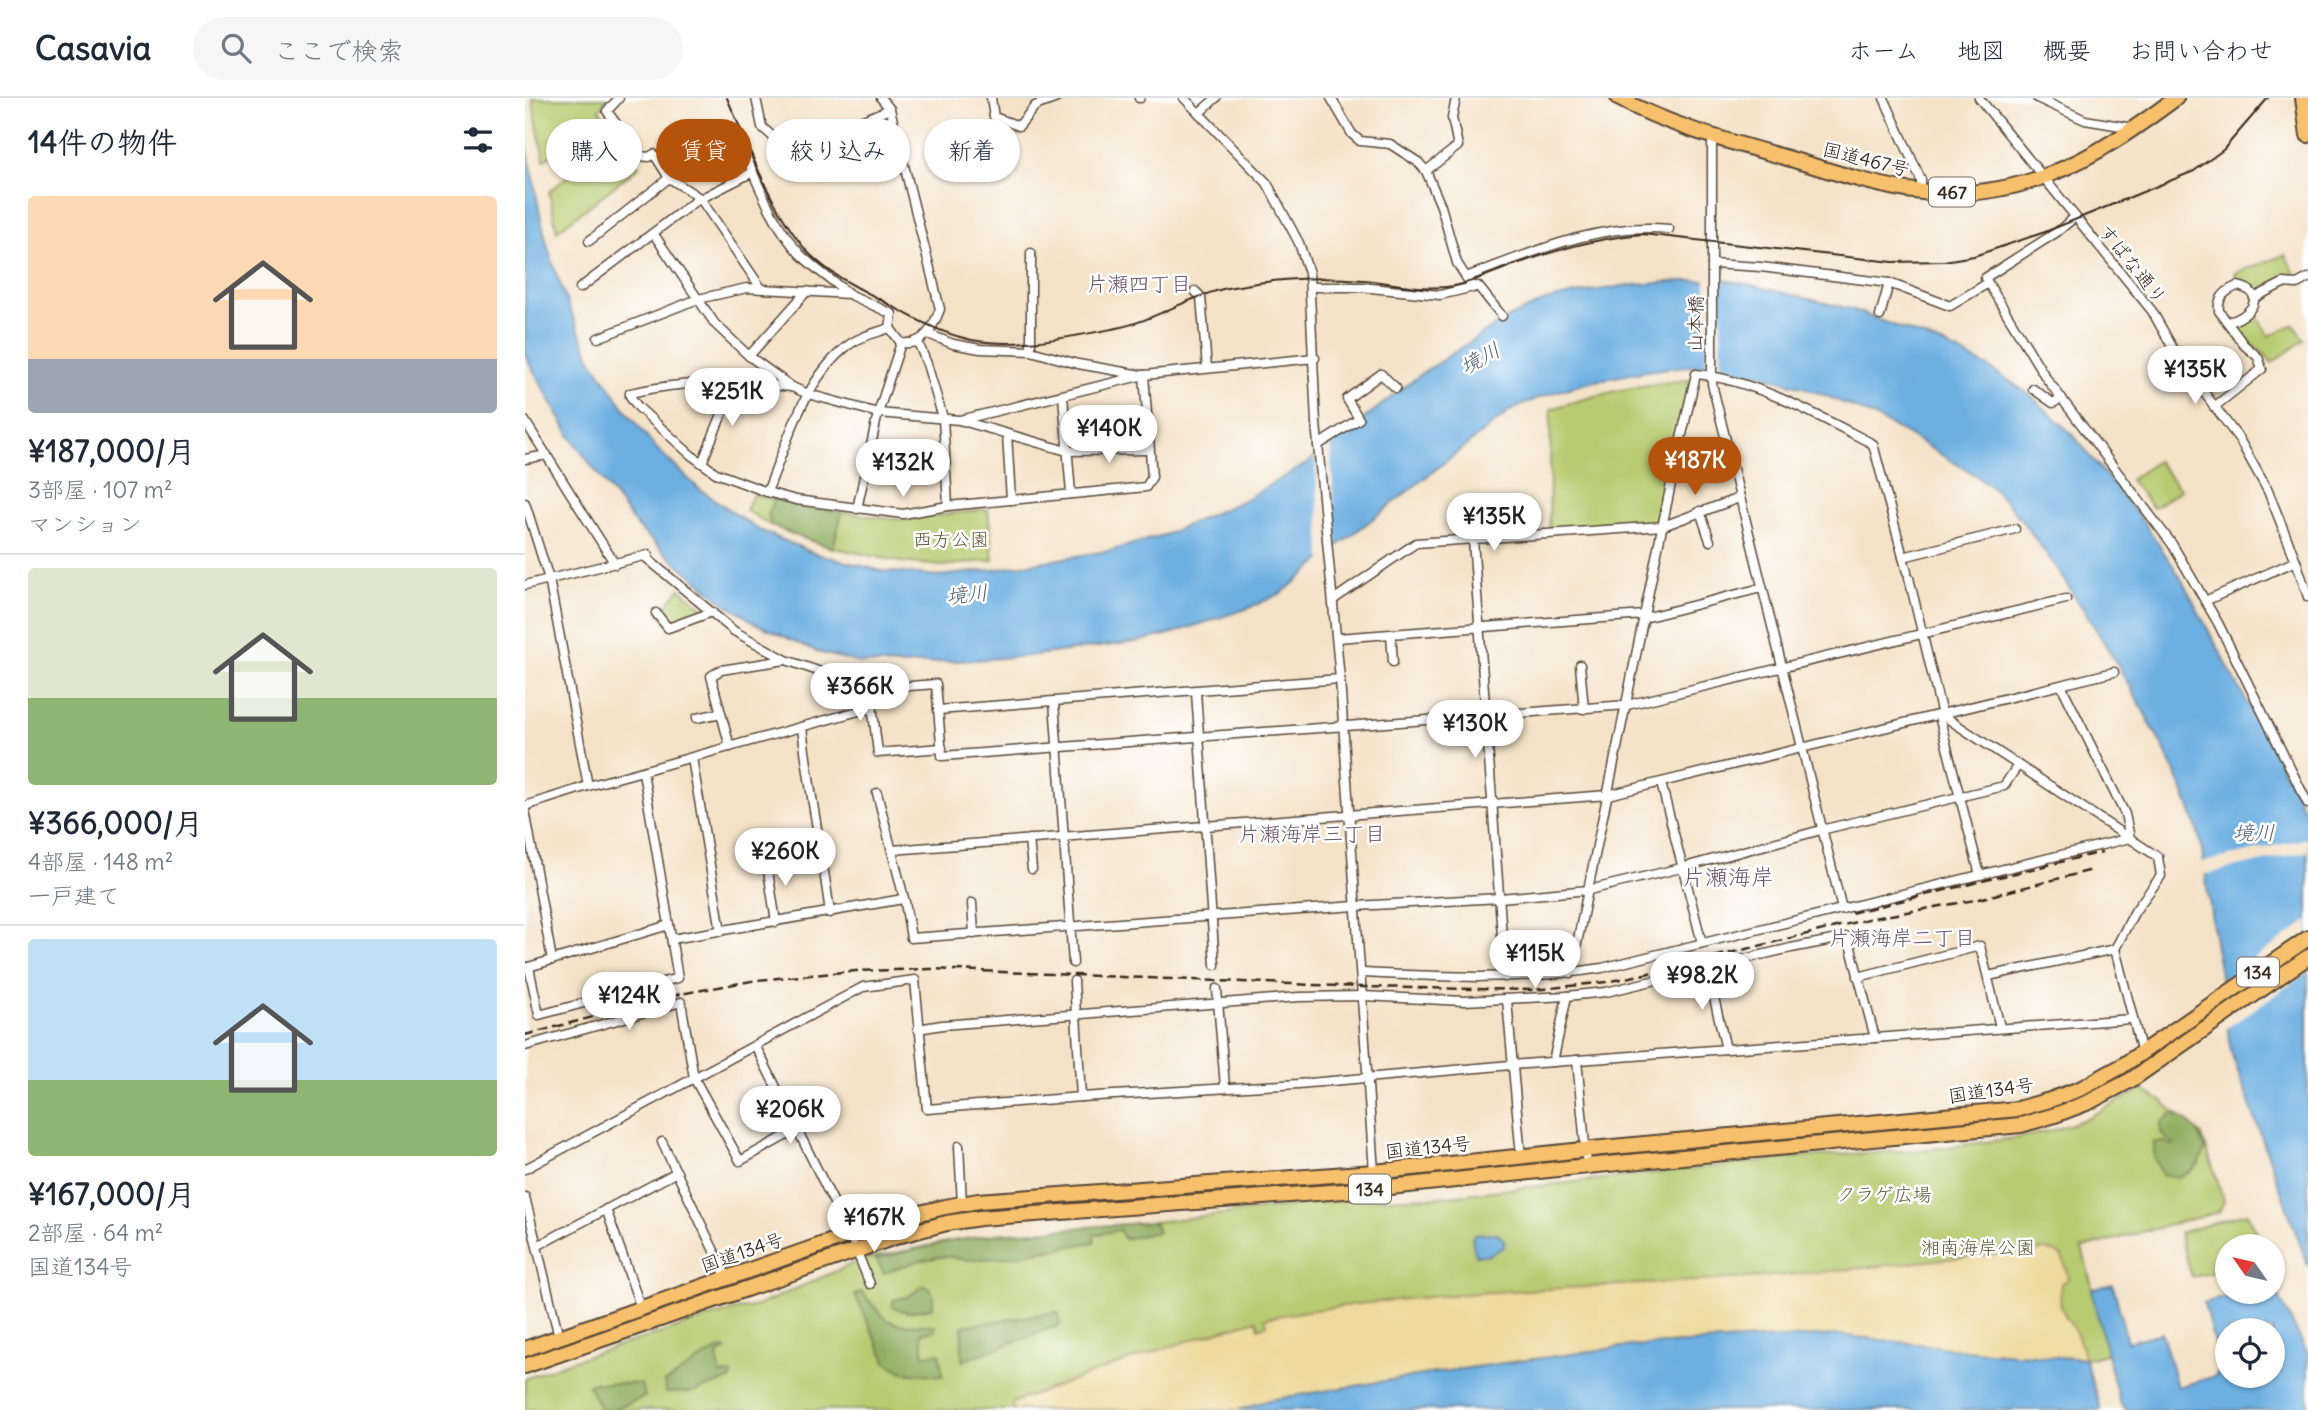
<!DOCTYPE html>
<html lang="ja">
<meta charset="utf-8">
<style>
body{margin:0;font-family:Delius,"Klee One",sans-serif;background:#f6f6f7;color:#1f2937;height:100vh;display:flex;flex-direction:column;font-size:26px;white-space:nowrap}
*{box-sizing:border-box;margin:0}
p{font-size:23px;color:#747a83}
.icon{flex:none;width:38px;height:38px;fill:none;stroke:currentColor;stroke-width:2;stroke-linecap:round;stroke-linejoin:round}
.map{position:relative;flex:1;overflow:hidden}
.sheet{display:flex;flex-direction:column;background:#fff;width:525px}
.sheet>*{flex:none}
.hud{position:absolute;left:21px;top:21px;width:665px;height:63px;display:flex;gap:14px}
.needle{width:46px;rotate:304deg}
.buttons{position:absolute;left:1690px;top:1136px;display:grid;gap:14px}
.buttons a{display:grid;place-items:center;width:70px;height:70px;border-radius:50%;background:#fff;box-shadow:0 2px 5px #0004;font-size:35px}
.price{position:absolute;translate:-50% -60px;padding:0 16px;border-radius:24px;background:#fff;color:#222;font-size:23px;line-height:46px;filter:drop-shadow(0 2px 4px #0008)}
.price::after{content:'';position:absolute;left:50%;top:42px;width:21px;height:16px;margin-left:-10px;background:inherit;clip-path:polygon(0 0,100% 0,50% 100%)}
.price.selected{background:#b45309;color:#fff}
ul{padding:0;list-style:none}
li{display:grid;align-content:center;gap:14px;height:371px;padding:0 28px}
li+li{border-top:2px solid #e0e1e3}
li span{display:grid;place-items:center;height:217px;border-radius:7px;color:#555}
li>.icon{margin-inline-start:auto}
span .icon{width:126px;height:126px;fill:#fffc;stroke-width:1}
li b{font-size:30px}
h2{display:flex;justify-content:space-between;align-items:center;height:84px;padding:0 28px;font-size:30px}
.tag{padding:0 24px;border-radius:32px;background:#fff;box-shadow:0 2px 5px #0004;font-size:24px;line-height:63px}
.tag.selected{background:#b45309;color:#fff}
header{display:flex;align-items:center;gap:42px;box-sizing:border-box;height:98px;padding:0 35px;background:#fff;border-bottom:2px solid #e0e1e3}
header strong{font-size:33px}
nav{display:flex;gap:38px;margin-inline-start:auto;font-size:24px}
.search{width:490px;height:63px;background:#f6f6f7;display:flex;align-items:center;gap:18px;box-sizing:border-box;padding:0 24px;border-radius:38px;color:#747a83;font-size:26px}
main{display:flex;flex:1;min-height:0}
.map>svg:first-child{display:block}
.green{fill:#b7cb6f;stroke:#797a46;stroke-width:2}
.forest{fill:#91af62;stroke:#666c40;stroke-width:2}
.sand{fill:#eeda9e;stroke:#94825e;stroke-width:2}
.water{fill:#6cafe1;stroke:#546c80;stroke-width:2;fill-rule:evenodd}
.pier{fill:#f4e2c7}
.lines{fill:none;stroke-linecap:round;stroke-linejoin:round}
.minor-casing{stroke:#574637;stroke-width:11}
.trunk-casing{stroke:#574637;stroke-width:18}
.minor{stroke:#fff;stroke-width:8}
.trunk{stroke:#f7c06c;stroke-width:14}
.tram{stroke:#3b2a1e;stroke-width:2}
.rail{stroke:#3b2a1e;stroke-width:2.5;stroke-dasharray:10 5;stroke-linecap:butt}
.labels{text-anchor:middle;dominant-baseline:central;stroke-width:5;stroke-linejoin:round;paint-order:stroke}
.shield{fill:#fff;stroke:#766a62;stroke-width:2}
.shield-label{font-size:18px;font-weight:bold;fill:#3b2a1e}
.street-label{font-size:19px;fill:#3b2a1e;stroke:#fff}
.park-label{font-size:19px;fill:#605a36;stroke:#fff}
.neighbourhood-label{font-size:21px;fill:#685365;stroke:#fff}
.water-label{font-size:21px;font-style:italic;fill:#4f5f6c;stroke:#fff}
.quarter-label{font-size:23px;fill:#685365;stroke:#fff}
</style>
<header>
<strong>Casavia</strong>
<div class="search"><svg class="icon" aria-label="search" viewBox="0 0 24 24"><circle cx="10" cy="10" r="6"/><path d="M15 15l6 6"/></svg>ここで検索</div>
<nav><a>ホーム</a><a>地図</a><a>概要</a><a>お問い合わせ</a></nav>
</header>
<main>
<section class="sheet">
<h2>14件の物件<svg class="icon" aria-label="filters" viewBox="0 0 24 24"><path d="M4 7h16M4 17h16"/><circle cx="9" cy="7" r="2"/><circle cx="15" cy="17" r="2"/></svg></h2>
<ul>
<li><span style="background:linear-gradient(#ffd9b3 75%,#9aa5b1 0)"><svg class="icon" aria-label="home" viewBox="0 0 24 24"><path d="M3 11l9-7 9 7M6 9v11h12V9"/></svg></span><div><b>¥187,000/月</b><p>3部屋 · 107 m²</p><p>マンション</p></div></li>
<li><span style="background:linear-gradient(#dfe7d0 60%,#8fb573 0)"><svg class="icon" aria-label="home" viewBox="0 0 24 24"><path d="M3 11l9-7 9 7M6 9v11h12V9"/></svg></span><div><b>¥366,000/月</b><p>4部屋 · 148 m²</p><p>一戸建て</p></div></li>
<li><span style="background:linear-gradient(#bfe0f5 65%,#8fb573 0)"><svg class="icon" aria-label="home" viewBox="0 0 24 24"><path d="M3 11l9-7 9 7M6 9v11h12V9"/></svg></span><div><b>¥167,000/月</b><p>2部屋 · 64 m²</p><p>国道134号</p></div></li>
</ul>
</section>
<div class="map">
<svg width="1783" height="1312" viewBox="0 0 1783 1312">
<rect width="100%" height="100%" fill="#fff"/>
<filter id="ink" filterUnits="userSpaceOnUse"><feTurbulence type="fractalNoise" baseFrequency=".0143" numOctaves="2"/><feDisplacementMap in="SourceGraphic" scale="14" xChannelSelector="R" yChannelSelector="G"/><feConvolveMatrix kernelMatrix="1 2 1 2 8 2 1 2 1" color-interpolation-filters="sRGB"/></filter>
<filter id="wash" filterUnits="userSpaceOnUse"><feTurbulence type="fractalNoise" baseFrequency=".00686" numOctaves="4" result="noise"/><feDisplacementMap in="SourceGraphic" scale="28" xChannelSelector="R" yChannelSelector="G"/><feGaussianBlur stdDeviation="1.57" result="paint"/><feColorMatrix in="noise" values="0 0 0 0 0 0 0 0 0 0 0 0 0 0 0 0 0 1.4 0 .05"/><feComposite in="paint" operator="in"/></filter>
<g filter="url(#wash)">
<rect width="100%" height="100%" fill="#f4e2c7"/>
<g class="green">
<path d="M 7,0 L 82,0 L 74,11 L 80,20 L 19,62 Z"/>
<path d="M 90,38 L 114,69 L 32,133 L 24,94 Z"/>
<path d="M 1760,157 L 1772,179 L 1759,181 L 1731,193 L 1724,186 L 1713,185 L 1710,175 Z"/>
<path d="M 1729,214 L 1744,238 L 1769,226 L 1779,242 L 1747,265 L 1739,255 L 1724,245 L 1710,227 Z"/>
<path d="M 1167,282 L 1135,425 L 1024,431 L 1026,311 C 1072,296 1119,285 1167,282 Z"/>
<path d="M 1632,363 L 1656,392 L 1628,410 L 1605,382 Z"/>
<path d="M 228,396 L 271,408 L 377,422 L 463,411 L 468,462 L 417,468 L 376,464 L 301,448 L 275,439 L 243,426 L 221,412 Z"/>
<path d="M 155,491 L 182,513 L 145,526 L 134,516 Z"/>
<path d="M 1616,991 L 1637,1003 L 1677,1037 L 1699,1103 L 1694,1114 L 1557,1150 L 1584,1255 L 1566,1260 L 1528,1257 L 1105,1248 L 929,1272 L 744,1302 L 715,1312 L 0,1312 L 0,1281 L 46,1263 L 203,1214 L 232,1208 L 336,1162 L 427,1143 L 473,1136 L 629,1124 L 818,1102 L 914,1099 L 1277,1059 L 1408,1051 L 1498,1039 L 1533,1031 L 1560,1021 Z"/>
<path d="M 1722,1115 L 1739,1148 L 1703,1148 L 1703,1171 L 1667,1179 L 1654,1135 Z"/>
</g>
<g class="forest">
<path d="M 250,401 L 271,408 L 317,414 L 308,450 L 275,439 L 246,427 L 243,417 Z"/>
<path d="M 1645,1016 C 1663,1019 1676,1034 1680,1051 C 1675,1072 1658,1083 1637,1077 L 1629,1059 L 1629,1044 L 1641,1044 L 1647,1048 L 1649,1046 C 1639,1036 1635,1042 1636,1025 L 1645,1018 Z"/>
<path d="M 629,1124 L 633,1134 L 599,1141 L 595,1132 L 569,1137 L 570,1144 L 475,1160 L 440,1162 L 421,1158 L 393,1163 L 359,1175 L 351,1161 L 427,1143 L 473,1136 Z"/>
<path d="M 398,1188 L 402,1188 C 408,1193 410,1203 406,1210 L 382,1214 L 368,1209 L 368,1202 L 384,1198 Z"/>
<path d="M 337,1194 C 367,1231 364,1226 410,1227 L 410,1232 L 396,1235 L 399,1257 L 415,1255 L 418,1278 L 378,1274 L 362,1265 L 330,1197 Z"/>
<path d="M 533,1214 L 535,1227 L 437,1263 L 437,1228 Z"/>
<path d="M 200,1250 L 202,1252 L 192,1257 L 195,1276 L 207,1276 L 206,1281 L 169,1294 L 141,1295 L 140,1284 C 160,1273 178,1256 200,1250 Z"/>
<path d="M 70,1285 L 116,1286 L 120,1299 L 86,1312 L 76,1312 L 63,1287 Z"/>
</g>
<path class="sand" d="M 1521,1152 C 1540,1153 1540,1165 1543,1181 L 1536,1185 C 1534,1213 1536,1210 1550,1233 C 1555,1240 1557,1252 1560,1261 L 1450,1253 L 1314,1237 L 1105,1248 L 929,1272 L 744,1302 L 715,1312 L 489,1312 L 487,1305 C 568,1274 648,1246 732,1222 L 734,1230 L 742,1227 L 740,1220 C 899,1191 1060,1191 1221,1180 C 1321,1174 1421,1159 1521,1152 Z"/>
<g class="water">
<path d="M 0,39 L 17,126 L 26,161 L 44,210 L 66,261 L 98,308 L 132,351 L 173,390 L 232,431 L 291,456 L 357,473 L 414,478 L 467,472 L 588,452 L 642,436 L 719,402 L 781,366 L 896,276 L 979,222 L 1020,203 L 1049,196 L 1098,188 L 1157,183 L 1199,182 L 1226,187 L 1326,211 L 1422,248 L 1463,269 L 1504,296 L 1549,338 L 1620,426 L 1654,477 L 1783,719 L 1783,1168 L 1706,954 L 1676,746 C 1662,689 1630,633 1601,582 C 1577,539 1550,498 1522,457 C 1504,432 1485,404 1460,384 C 1448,375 1433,367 1420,359 C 1346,312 1262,274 1174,268 C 1155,267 1135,271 1116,274 C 1068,283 1028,291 985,313 L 813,448 L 757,495 L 724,510 L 645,536 L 611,544 L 503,558 L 376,567 L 334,565 L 293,554 L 232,526 L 197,503 L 139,454 L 111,427 L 46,340 L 0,257 Z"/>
<path d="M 972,1135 L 979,1142 L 979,1149 L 964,1157 L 950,1157 L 947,1140 L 949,1136 Z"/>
<path d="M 1588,1186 L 1602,1244 L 1637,1235 L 1652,1289 L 1691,1278 L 1691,1276 L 1696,1274 L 1679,1205 L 1718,1194 L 1748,1194 L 1748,1187 L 1783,1256 L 1783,1312 L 1600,1312 L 1594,1303 L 1566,1192 ZM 1703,1232 L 1748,1232 L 1748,1278 L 1703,1278 Z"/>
<path d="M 1314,1237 L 1450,1253 L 1560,1261 L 1576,1312 L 715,1312 L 744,1302 L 929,1272 L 1105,1248 Z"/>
</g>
<g class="pier">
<path d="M 1181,180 L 1196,181 L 1196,274 L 1181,273 Z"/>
<path d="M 805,346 L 812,453 L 797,466 L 790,359 Z"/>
<path d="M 1783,740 L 1783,753 L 1677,777 L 1675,765 Z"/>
<path d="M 1783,823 L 1783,874 L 1699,932 L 1692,886 Z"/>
</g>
</g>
<g filter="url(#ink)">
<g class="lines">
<g class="minor-casing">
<g id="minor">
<path d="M 94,0 L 82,13 L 115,58 L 124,59 L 129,56 L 144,80 L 175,100 L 236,190"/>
<path d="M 231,0 L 237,29 L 257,47 L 291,41 L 365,11"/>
<path d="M 466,0 L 469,19 L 494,28 L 510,8 L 532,0"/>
<path d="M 614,0 L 615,0"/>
<path d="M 659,0 L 742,85 L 774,145 L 784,175 L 791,325 L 815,581 L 849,1074"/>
<path d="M 806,0 L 827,36 L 835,43 L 865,46 L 893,64 L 901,73 L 916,108 L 932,165 L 948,190"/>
<path d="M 1359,0 L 1396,82 L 1396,93"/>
<path d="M 1454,0 L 1627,213 L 1654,261 L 1714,341 L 1743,393 L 1771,463 L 1783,499"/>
<path d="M 1512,0 L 1560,22 L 1608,30"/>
<path d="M 674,15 L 691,0"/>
<path d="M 1187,38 L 1187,286 L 1317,811"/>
<path d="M 213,40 C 230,78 246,125 275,156 C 289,170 306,182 322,194"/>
<path d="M 901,73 L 933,48 L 927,20 L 931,0"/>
<path d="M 1550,119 L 1532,134 L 1460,180 L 1521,280 L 1647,446 L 1693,525 L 1783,706"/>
<path d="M 128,135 L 190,226 L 224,258 L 267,289 L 283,296 L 353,315 L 434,322 L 542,353 L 624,352"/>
<path d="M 64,143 L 144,80"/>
<path d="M 506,155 L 506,253 L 553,266 L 616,277"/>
<path d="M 1187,166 L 1236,169 L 1364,185"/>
<path d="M 941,179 C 1006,155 1073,124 1144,131"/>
<path d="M 786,189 L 836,189 L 915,197 L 953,188 L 977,218"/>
<path d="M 55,190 L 169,104 L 228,74"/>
<path d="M 670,193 L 676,199 L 682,270"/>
<path d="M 1729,200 L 1758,185 L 1772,186 L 1783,180"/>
<path d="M 1355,218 L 1364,185 L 1425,208 L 1463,185"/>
<path d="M 403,236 L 428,246 L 455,251 L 506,253"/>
<path d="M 73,240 L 173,201 L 222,190 L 324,196 L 367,216 L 365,230 L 376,245 C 399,248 408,230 415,211 L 365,11 L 356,0"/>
<path d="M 393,244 L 402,266 L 418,320 L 423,408"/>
<path d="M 224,258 L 282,193"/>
<path d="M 267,289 C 208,283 163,282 105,295 L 105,298 L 113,309 L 166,357 L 191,375 L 242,394 L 271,402 L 378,416 L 423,408 L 621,389 L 627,379 L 619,277"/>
<path d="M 1508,291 L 1528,305 L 1537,300"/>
<path d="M 538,298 L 546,396"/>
<path d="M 1689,309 L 1737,271 L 1733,259 L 1719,247 L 1694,213 C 1692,200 1700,193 1712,188 C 1745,194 1724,221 1702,224"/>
<path d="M 435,322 L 619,277 L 790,260"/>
<path d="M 0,323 L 90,466"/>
<path d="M 482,336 L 486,402"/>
<path d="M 793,347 L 834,321 L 822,301 L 856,276 L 871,290"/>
<path d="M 0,361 L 22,357"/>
<path d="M 177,365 L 210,284"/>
<path d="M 242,394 C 262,345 278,284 321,249 C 333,239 350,235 365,230"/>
<path d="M 0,405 L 24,481 L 63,688"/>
<path d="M 332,411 L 353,315 L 376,245"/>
<path d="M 1175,413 L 1185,443"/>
<path d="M 948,442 L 980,879"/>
<path d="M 119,458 L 209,533 L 261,562 L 345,591 L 411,586 L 417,658 L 1102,607 L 1541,501"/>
<path d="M 1378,459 L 1490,431"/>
<path d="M 1384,480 L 1417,617 L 1633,759 L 1636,778 L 1610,813 L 1590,851 L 1617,955"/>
<path d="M 0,487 L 123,457"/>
<path d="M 808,502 L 891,445 L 1138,428 L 1214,400"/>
<path d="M 1680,503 L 1771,463"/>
<path d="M 131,515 L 143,530 L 187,514"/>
<path d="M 1119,520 L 1236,490"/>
<path d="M 866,536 L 868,564"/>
<path d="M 812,540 L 1119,517"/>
<path d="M 1055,567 L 1059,611"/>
<path d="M 1536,587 L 1600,716 L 1605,740"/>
<path d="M 345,591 L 353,655 L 417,650"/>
<path d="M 671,594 L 690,867"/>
<path d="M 529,604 L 548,865"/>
<path d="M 413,612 L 815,581"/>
<path d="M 1414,618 L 1455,777"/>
<path d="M 172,620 L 196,615"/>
<path d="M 277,629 C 284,691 297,753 305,815"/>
<path d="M 205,649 L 186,578 L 196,572 L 260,562"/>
<path d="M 167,660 L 196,833"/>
<path d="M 1136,685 L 1177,845"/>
<path d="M 352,695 L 380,804 L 386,840 L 831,808 L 975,800 L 1064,792 L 1156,770 L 1296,732 L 1479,688 L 1493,667"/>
<path d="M 0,708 L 63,688 L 348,609"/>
<path d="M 0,712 L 27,862"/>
<path d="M 504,741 L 507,771"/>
<path d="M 367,752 L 1083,697 L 1589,574"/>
<path d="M 241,760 L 251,824"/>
<path d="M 447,805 L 449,836"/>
<path d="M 147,841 L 378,801"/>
<path d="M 4,869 L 14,917 L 153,880 L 118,674"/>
<path d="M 0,870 L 144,827"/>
<path d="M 1182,870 L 1201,951"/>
<path d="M 837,875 C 918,879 997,883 1077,870 L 1605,740"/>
<path d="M 1046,875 L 1149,371 L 1171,276 C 1231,282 1295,319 1348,346 L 1382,474"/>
<path d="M 1463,878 L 1590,851"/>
<path d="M 1333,879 L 1455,848 L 1475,929"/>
<path d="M 549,883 L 556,999"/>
<path d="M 692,891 L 700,989"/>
<path d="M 982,902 L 996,1059"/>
<path d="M 393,931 L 417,927 L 774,899 L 838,898 L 939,903 L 1042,898 L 1081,894 L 1266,850 L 1323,839 L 1350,940"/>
<path d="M 230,947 L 325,1137 L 345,1186"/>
<path d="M 0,948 L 156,904 L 169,980 L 215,1063 L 273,1031"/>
<path d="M 1052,962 L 1062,1068"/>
<path d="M 1028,964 L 1042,898"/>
<path d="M 137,1044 L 202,1180"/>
<path d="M 434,1048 L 437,1106"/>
<path d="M 0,1071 L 338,889 L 390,882 L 402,1011 L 556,999 L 773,986 L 986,967 L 1606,921"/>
<path d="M 0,1099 L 34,1239"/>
<path d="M 81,1111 L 116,1210"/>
<path d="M 12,1148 L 152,1074"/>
</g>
</g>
<g class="trunk-casing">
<g id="trunk">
<path d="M 1093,0 C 1145,28 1202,43 1259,59 C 1299,71 1340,85 1382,92 C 1492,109 1568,62 1651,0"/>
<path d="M 1778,0 L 1783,37"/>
<path d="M 0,1251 L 370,1121 L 420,1109 L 453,1103 L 849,1074 L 1077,1050 L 1493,1011 L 1525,1002 L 1557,990 L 1597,968 L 1783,840"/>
<path d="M 0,1268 L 376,1137 L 422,1125 L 455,1120 L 846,1091 L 1062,1068 L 1496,1027 L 1530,1017 L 1564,1004 L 1606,982 L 1783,859"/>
</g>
</g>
<use href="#minor" class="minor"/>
<use href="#trunk" class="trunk"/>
<path class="tram" d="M 202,0 C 224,49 243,104 276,146 C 296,172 326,186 354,201 C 380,215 406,231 435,239 C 481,253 546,239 592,230 C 631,222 664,198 702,190 C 746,181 794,178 839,182 C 869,185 899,193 929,188 C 949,184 969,174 989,167 C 1035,151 1068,141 1117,136 L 1368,164 L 1419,163 L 1449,158 L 1520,134 L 1669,73 L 1698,52 L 1743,0"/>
<g class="rail">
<path d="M 1326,815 L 1577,754"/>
<path d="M 0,937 L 155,896 L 232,882 L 330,873 L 407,871 L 837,889 L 1008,892 L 1081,884 L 1120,876 L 1343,821 L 1450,802 L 1567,772"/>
</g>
</g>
</g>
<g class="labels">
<g class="shield">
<rect x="1404" y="79.5" width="46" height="29" rx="5"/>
<rect x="1712" y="859.5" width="42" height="29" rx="5"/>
<rect x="824" y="1076.5" width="42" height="29" rx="5"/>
</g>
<g class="shield-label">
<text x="1427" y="94">467</text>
<text x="1733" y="874">134</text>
<text x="845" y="1091">134</text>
</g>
<g class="street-label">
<text transform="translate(1341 61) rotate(14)">国道467号</text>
<text transform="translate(1608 166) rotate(51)">すばな通り</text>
<text transform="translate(1170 226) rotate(-89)">山本橋</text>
<text transform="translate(1466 992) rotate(-8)">国道134号</text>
<text transform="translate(903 1049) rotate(-6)">国道134号</text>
<text transform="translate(217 1154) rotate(-19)">国道134号</text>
</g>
<g class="park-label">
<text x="426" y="441">西方公園</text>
<text x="1359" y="1096">クラゲ広場</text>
<text x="1453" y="1149">湘南海岸公園</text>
</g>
<g class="neighbourhood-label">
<text x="614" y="185">片瀬四丁目</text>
<text x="787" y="735">片瀬海岸三丁目</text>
<text x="1377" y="839">片瀬海岸二丁目</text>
</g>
<g class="water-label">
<text transform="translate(955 260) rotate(-29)">境川</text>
<text transform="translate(442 496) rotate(-6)">境川</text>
<text x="1729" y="734">境川</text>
</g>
<g class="quarter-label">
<text x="1203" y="778">片瀬海岸</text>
</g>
</g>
</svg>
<div class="buttons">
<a><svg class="needle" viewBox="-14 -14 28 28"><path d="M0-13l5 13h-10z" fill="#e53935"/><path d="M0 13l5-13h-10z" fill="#747a83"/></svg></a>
<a><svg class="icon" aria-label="locate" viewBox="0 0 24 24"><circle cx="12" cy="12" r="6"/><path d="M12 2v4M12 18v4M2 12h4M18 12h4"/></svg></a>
</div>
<b class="price" style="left:1670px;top:308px">¥135K</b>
<b class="price" style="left:207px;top:330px">¥251K</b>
<b class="price" style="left:584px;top:367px">¥140K</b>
<b class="price selected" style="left:1170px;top:399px">¥187K</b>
<b class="price" style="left:378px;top:401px">¥132K</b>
<b class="price" style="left:969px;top:455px">¥135K</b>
<b class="price" style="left:335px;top:625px">¥366K</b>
<b class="price" style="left:950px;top:662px">¥130K</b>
<b class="price" style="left:260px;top:790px">¥260K</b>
<b class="price" style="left:1010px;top:892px">¥115K</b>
<b class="price" style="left:1177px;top:914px">¥98.2K</b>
<b class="price" style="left:104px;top:934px">¥124K</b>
<b class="price" style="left:265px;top:1048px">¥206K</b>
<b class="price" style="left:349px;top:1156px">¥167K</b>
<div class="hud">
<a class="tag">購入</a>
<a class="tag selected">賃貸</a>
<a class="tag">絞り込み</a>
<a class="tag">新着</a>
</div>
</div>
</main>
